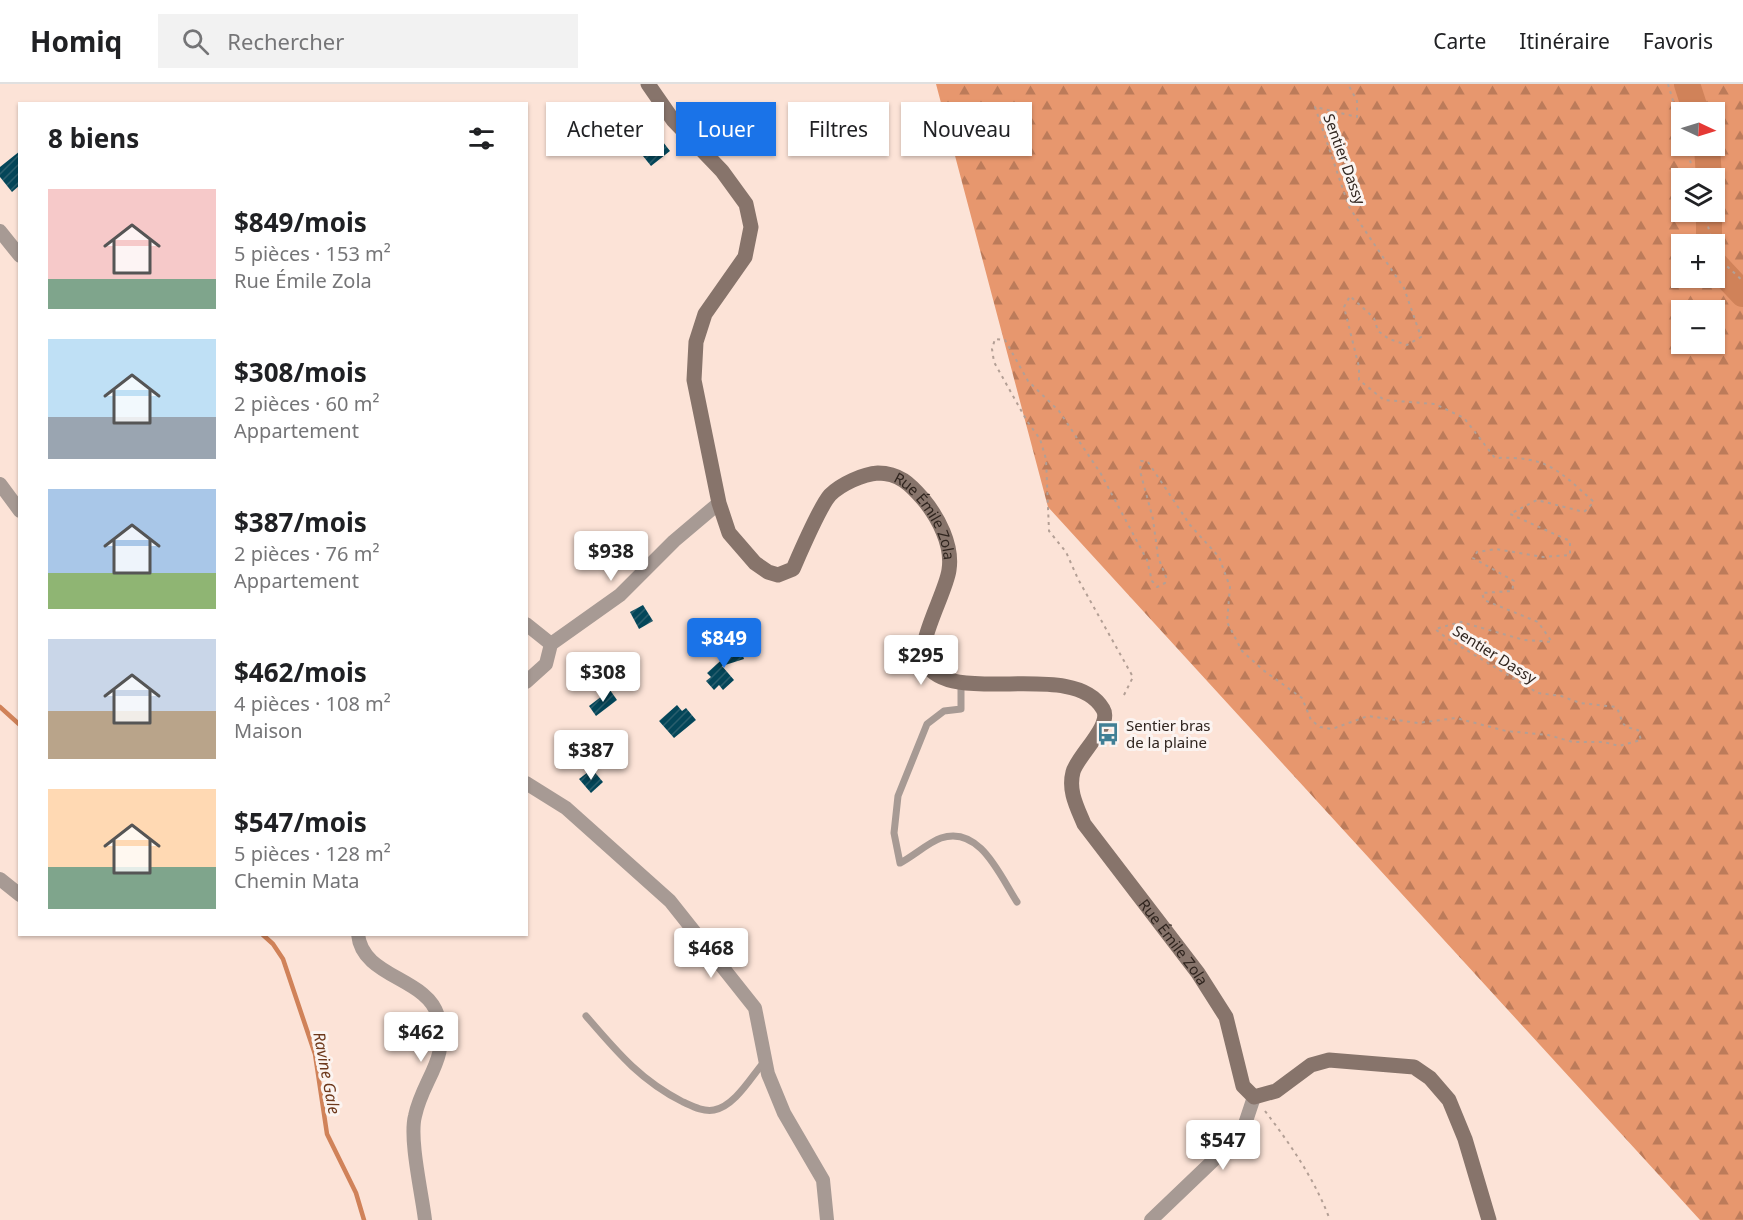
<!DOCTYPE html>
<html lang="fr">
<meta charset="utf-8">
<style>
body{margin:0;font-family:"Noto Sans",sans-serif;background:#f2f2f2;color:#202124;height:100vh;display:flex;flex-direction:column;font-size:22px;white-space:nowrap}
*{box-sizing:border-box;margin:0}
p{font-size:20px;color:#757577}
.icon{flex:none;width:33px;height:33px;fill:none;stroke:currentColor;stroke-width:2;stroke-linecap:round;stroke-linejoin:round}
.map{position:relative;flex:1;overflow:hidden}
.sheet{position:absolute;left:18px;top:18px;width:510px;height:834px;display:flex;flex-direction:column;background:#fff;border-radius:0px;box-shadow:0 2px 4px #0004}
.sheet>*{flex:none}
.hud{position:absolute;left:546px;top:18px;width:570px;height:54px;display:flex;gap:12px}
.needle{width:39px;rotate:94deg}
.controls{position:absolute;left:1671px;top:18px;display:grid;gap:12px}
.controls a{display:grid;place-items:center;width:54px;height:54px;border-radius:0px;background:#fff;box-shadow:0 2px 4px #0004;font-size:30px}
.price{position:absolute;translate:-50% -51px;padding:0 14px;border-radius:6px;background:#fff;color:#222;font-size:20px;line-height:39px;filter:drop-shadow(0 2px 3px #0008)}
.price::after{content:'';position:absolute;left:50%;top:36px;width:18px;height:14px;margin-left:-9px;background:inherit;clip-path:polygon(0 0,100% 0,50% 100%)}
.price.on{background:#1a73e8;color:#fff}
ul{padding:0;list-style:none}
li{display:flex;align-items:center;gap:18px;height:150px;padding:0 30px}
li span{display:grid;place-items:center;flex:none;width:168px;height:120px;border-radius:0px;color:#555}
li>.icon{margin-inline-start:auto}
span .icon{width:72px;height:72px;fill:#fffc;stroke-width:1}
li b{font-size:26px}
h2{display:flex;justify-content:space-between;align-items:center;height:72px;padding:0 30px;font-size:26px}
.chip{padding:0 21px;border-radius:0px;background:#fff;box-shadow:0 2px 4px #0004;font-size:21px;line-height:54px}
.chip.on{background:#1a73e8;color:#fff}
header{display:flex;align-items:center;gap:36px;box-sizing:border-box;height:84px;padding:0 30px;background:#fff;border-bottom:2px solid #e0e0e0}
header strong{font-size:28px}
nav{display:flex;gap:33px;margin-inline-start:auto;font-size:21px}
.search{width:420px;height:54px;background:#f2f2f2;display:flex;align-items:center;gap:15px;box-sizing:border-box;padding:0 21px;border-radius:0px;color:#757577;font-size:22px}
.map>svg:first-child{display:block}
.forest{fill:url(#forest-firs);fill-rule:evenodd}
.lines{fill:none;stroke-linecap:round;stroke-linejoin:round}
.stream{stroke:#d08259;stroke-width:4.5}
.river{stroke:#d08259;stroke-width:26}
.building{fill:url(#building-hatch)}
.path{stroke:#b39f95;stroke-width:2;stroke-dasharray:3 4.5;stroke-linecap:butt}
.lane{stroke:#a79a94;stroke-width:7}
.street{stroke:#a79a94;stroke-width:14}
.secondary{stroke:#87746b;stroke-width:15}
.labels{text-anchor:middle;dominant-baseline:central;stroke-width:6;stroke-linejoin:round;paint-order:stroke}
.street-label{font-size:15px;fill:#30251f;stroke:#fbf4f1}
.poi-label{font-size:15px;fill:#30251f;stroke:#fbf4f1;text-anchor:start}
.water-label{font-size:16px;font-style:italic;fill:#6d381b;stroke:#fbf4f1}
</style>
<header>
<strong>Homiq</strong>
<div class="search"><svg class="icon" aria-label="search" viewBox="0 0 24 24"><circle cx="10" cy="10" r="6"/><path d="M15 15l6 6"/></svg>Rechercher</div>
<nav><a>Carte</a><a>Itinéraire</a><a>Favoris</a></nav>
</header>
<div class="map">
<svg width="1743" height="1136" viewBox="0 0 1743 1136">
<defs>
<pattern id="forest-firs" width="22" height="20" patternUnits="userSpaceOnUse" patternTransform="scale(1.5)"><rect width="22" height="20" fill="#e7976e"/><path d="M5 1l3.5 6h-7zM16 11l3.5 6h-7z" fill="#bc7b5a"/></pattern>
<pattern id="building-hatch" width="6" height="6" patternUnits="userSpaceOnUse" patternTransform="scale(1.5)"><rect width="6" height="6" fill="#044659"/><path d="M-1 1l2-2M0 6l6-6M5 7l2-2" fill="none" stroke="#2a5e6d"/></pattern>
</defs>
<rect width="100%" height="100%" fill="#fce3d7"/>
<path class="forest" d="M 936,0 L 1743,0 L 1743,1136 L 1700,1136 L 1048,423 ZM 1682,28 L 1714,28 L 1714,62 L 1682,62 ZM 1682,94 L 1714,94 L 1714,128 L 1682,128 ZM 1682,160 L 1714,160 L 1714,194 L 1682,194 ZM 1682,226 L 1714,226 L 1714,260 L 1682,260 Z"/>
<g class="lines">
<g class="stream">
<path d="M 0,623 L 20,641"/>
<path d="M 262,850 L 273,860 L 283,875 L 315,970 L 327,1050 L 356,1109 L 364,1136"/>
</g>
<g class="river">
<path d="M 1687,0 L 1696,28"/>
<path d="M 1707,62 L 1709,94"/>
<path d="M 1709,128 L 1709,160"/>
<path d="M 1714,179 L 1743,210"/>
</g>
</g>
<g class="building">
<path d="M 641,40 L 649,50 L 653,45 L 670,67 L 651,82 L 627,52 Z"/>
<path d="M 20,67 L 20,101 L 12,108 L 0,93 L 0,83 Z"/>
<path d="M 643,521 L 653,537 L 639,545 L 630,528 Z"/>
<path d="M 739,561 L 744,575 L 722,582 L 734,596 L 723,606 L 719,601 L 714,606 L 706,597 L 711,593 L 707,589 L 728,570 L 727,565 Z"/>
<path d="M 610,606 L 617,616 L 596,632 L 589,622 Z"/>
<path d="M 677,621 L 682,627 L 686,624 L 696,636 L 674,654 L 659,637 Z"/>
<path d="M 592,685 L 603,698 L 591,709 L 579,695 Z"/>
</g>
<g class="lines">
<g class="path">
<path d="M 1668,0 L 1682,47"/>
<path d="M 1686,62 L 1695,94"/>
<path d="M 1704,128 L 1713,160"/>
<path d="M 1714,165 L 1717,173 L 1743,197"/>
<path d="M 1124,611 L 1133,593 L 1078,495 L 1066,468 L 1049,447 L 1046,375 L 1040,355 L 1027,337 L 994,278 L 992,265 L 995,255 L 1005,256 L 1028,297 L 1059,327 L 1101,390 L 1147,476 L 1152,497 L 1157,503 L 1165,499 L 1166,493 L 1158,473 L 1153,435 L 1140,387 L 1141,377 L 1148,378 L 1190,441 L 1219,473 L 1230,503 L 1227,538 L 1242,567 L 1263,586 L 1302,614 L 1311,636 L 1320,643 L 1332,645 L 1368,632 L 1418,639 L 1456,634 L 1506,647 L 1548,651 L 1573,658 L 1604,658 L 1619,662 L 1641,656 L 1638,646 C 1617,642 1625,637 1616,623 L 1580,619 L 1561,612 L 1538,609 L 1448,555 L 1435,545 L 1461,538 L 1524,556 L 1552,558 L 1538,538 L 1484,516 L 1482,509 L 1512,507 L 1514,497 L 1473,474 L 1477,468 L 1496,465 L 1543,473 L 1570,471 L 1570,457 L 1510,430 L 1537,416 L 1584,428 L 1594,418 C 1557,385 1547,372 1495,374 L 1464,334 L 1435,320 L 1384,316 L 1359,296 L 1359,283 L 1344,223 L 1350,212 L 1374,234 L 1378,247 L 1389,255 L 1407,261 L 1421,253 L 1404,204 L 1349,123 L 1315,23 L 1357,33 L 1357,17 L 1348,0"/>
<path d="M 1265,1027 C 1291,1061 1315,1096 1330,1136"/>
</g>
<g class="lane">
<path d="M 961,598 L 961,625 L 944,627 L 927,640 L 898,712 L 894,749 L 900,779 C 912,773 929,758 941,754 C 980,741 1000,792 1017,818"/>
<path d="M 586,932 C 617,968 640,996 683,1018 C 692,1022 703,1028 714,1026 C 735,1022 751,993 764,978"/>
</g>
<g class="street">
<path d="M 0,147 L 20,172"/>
<path d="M 0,400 L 20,427"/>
<path d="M 526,540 L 551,560"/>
<path d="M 526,598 L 546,580 L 551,560 L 620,511 L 674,457 L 719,419"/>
<path d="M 526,699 L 566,724 L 670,817 L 755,924 L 768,990 L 784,1029 L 823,1096 L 827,1136"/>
<path d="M 0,795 L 20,811"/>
<path d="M 358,850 C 362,894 427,893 438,932 C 450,976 423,994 415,1032 C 409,1055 422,1110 425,1136"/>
<path d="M 1151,1136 L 1242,1049 L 1254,1013"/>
</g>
<path class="secondary" id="s1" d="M 648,0 L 673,36 L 722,87 L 746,120 L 751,143 L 745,173 L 705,230 L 696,258 L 694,296 L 719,419 L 729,449 L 755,479 L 768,488 L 778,491 L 793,485 C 800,469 820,422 830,411 C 841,400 863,390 878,389 C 899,389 910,400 923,415 C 938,433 953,461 949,486 C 946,509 914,562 926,580 C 953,624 1074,574 1103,625 C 1113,641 1077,672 1073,688 C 1068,707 1077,723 1084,740 L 1198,889 L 1226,933 L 1243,1002 L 1254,1013 L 1276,1007 L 1311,981 L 1329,976 L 1414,983 L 1430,994 L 1449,1016 L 1465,1055 L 1489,1136"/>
</g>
<defs>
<g id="bus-bare" transform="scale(1.8)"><path d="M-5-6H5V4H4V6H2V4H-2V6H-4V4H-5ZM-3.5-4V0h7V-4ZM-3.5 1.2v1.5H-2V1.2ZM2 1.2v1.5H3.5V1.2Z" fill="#417f95" stroke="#fbf4f1" stroke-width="2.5" paint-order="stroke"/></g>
</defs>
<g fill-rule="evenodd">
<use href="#bus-bare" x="1108" y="650"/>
</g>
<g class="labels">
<g class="street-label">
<text transform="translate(1345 75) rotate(70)">Sentier Dassy</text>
<text stroke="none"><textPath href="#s1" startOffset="792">Rue Émile Zola</textPath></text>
<text transform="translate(1495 570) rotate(32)">Sentier Dassy</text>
<text stroke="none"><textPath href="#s1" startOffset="1418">Rue Émile Zola</textPath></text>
</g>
<g class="poi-label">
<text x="1126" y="641">Sentier bras<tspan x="1126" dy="17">de la plaine</tspan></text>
</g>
<g class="water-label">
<text transform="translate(327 989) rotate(79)">Ravine Gale</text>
</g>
</g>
</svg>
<div class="controls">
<a><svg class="needle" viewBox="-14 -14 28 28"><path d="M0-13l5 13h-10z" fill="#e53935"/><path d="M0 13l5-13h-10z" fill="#757577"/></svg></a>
<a><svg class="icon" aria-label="layers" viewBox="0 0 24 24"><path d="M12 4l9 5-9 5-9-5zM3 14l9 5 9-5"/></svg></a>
<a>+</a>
<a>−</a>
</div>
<b class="price" style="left:611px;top:498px">$938</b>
<b class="price on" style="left:724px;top:585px">$849</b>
<b class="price" style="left:921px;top:602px">$295</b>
<b class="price" style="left:603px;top:619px">$308</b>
<b class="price" style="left:591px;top:697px">$387</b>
<b class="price" style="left:711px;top:895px">$468</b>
<b class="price" style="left:421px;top:979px">$462</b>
<b class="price" style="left:1223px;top:1087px">$547</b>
<div class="hud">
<a class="chip">Acheter</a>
<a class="chip on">Louer</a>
<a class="chip">Filtres</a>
<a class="chip">Nouveau</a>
</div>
<section class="sheet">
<h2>8 biens<svg class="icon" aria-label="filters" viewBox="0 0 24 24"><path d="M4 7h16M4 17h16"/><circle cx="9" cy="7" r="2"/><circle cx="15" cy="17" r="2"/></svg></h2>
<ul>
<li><span style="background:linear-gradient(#f6c9c9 75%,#7fa58c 0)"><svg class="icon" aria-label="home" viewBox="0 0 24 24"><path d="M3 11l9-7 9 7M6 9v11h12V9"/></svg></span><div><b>$849/mois</b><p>5 pièces · 153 m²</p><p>Rue Émile Zola</p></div></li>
<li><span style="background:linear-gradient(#bfe0f5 65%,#9aa5b1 0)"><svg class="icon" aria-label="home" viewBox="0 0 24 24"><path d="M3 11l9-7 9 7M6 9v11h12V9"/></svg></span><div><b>$308/mois</b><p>2 pièces · 60 m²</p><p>Appartement</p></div></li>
<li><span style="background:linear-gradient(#a9c7e8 70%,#8fb573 0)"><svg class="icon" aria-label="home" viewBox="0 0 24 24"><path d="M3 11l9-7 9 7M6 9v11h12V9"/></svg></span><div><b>$387/mois</b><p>2 pièces · 76 m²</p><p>Appartement</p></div></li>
<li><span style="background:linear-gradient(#c9d6e8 60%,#b9a48a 0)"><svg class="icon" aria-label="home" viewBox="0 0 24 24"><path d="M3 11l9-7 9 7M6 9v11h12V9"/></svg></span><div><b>$462/mois</b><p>4 pièces · 108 m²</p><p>Maison</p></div></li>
<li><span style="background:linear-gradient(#ffd9b3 65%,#7fa58c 0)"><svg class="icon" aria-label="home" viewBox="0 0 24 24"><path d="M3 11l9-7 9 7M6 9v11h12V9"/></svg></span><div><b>$547/mois</b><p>5 pièces · 128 m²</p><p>Chemin Mata</p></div></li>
</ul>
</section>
</div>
